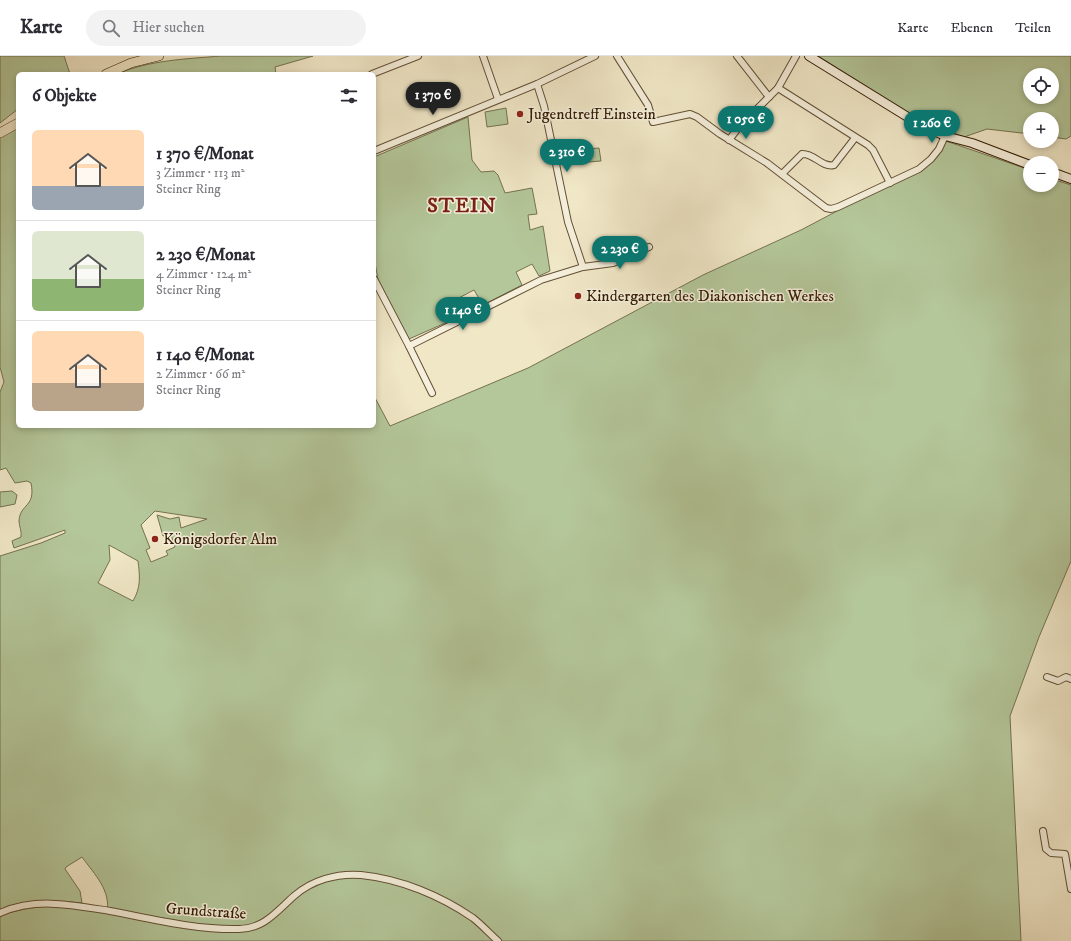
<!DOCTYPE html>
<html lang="de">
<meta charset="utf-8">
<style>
body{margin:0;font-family:"IM FELL DW Pica",serif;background:#f2f2f3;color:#2b2b33;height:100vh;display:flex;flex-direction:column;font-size:15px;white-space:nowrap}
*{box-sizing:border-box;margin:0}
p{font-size:13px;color:#7c7c81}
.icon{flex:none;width:22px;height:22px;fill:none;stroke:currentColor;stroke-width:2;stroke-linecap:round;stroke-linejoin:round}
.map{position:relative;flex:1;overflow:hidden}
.details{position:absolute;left:16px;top:16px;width:360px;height:356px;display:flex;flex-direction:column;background:#fff;border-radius:6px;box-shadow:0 2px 6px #0003}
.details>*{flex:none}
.fabs{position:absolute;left:1023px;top:12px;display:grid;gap:8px}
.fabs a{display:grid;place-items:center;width:36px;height:36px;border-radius:50%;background:#fff;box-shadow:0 2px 6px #0003;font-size:20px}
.price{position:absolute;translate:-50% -34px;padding:0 9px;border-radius:14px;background:#0f766e;color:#fff;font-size:13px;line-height:26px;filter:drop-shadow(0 1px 2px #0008)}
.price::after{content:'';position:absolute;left:50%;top:24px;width:12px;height:9px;margin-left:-6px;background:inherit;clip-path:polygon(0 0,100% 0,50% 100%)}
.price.selected{background:#222;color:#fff}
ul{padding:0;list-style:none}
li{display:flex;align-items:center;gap:12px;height:100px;padding:0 16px}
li+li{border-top:1px solid #e1e1e2}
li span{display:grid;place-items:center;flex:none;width:112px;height:80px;border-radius:6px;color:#555}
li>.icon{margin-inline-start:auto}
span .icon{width:48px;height:48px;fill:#fffc;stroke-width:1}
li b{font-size:17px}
h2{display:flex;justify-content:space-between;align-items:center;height:48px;padding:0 16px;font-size:17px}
header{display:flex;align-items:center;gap:24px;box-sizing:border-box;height:56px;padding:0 20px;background:#fff;border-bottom:1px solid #e1e1e2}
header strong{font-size:19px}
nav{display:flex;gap:22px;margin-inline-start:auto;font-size:14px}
.search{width:280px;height:36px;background:#f2f2f3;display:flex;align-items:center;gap:10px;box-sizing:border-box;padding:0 14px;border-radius:22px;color:#7c7c81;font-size:15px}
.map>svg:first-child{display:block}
.green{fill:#b4c79a;stroke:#747250;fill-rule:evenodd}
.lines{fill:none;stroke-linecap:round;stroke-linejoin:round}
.street-casing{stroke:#635036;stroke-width:8}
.secondary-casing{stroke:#341d05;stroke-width:10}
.primary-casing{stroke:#341d05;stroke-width:10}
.street{stroke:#f5efdb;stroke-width:6}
.secondary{stroke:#f5efdb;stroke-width:8}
.primary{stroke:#f0e7c7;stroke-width:9}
.poi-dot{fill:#8f2418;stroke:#f5efdb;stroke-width:1.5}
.labels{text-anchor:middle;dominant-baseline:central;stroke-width:3;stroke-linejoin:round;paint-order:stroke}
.poi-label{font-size:16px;fill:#341d05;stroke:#f5efdb;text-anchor:start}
.street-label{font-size:16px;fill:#341d05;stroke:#f5efdb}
.district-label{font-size:20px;font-weight:bold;letter-spacing:1px;fill:#7a1f14;stroke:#f5efdb}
</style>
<header>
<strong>Karte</strong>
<div class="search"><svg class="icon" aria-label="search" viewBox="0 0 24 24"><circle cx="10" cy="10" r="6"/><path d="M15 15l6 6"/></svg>Hier suchen</div>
<nav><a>Karte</a><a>Ebenen</a><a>Teilen</a></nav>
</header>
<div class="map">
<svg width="1071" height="885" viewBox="0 0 1071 885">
<rect width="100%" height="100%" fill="#f0e7c7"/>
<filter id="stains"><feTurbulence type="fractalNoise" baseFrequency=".005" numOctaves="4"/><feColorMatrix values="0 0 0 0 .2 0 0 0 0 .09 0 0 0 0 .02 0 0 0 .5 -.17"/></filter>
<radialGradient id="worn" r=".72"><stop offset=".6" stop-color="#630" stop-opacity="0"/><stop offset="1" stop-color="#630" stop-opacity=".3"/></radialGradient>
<g class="green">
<path d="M 0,0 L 64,0 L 70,18 L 18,18 L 18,53 L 0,67 Z"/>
<path d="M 221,0 L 313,0 L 275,11 L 276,18 L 117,18 C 150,4 186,3 221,0 Z"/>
<path d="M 818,0 L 1071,0 L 1071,80 L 1066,83 L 1052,81 L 1052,63 L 1030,63 L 1030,78 L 987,73 L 964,81 L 944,74 L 922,65 ZM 1030,19 L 1052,19 L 1052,41 L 1030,41 Z"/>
<path d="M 506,52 L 508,68 L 487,71 L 485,56 Z"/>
<path d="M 468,61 L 472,104 L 481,116 L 494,115 L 498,119 L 505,137 L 532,132 L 537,158 L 528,159 L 530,174 L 543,170 L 550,215 L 539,220 L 532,208 L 516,216 L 522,229 L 483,249 L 474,234 L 453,245 L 461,260 L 409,283 L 378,223 L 374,202 L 374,101 Z"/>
<path d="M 18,70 L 18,370 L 374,370 L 374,340 L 390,370 L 528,312 L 703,219 L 801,174 L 932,105 L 946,85 L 1030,114 L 1030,129 L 1052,129 L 1052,123 L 1071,129 L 1071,505 L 1039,581 L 1010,660 L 1021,885 L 0,885 L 0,859 L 24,853 L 58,848 L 107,857 C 111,834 95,819 82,801 L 66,811 L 65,813 L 80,835 L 82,847 C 53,843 28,849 0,854 L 0,500 L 41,487 L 65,477 L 65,474 L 14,492 L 12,485 L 21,481 C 22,475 19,470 19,465 C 20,447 36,452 31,427 L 27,425 L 15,427 L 6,412 L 0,414 L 0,336 L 4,326 L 0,311 L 0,80 ZM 155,455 L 207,463 L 181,472 L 179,461 L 170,463 L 157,459 L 163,480 L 170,478 L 170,476 L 175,491 L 166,495 L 168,499 L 151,506 L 146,494 L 150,492 L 141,469 ZM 109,489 L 138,505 C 140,521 141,531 133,545 L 98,527 L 110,504 Z"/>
<path d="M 599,92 L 601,105 L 588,106 L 586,93 Z"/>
<path d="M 12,435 L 17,439 L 15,448 L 0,451 L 0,436 Z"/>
</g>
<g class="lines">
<g class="street-casing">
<g id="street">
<path d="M 483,0 L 498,43"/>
<path d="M 617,0 L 648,49 L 653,66 L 690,58 L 697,61 L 720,78 L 767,107 L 826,152 L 831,153 L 838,151 L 919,113 L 931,103 L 939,93 L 945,80"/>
<path d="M 737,0 L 769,41"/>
<path d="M 372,18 L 418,0"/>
<path d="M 537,28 L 544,50 L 568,166 L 583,211"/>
<path d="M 778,32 L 868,89 L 873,94 L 890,127"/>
<path d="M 729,84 L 739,71 L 778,32 L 796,0"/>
<path d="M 374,95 L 537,28 L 595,0"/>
<path d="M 782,118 L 802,98 C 814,97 822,112 834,109 L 855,82"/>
<path d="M 374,223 L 409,290 L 541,224 L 583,211 L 613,207 L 649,191"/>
<path d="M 409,290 L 432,337"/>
<path d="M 1047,621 L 1058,625 L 1066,621 L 1071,623"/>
<path d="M 1043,775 L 1046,793 L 1051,797 L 1065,798 L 1071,833"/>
<path d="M 0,857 C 36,841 73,849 110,855 C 152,863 196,874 239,873 C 264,873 277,855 294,840 C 312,824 337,817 361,819 C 401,823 441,840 473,862 C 482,869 490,878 498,885"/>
</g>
</g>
<g class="secondary-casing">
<g id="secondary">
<path d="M 809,0 L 919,68 L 945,80 L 972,87 L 1030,109"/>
<path d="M 1052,116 L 1071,123"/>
</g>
</g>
<g class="primary-casing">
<g id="primary">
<path d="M 106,18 L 131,7 L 159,0"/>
<path d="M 0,77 L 18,67"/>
</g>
</g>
<use href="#street" class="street"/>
<use href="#secondary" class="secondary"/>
<use href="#primary" class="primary"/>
</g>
<g class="poi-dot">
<circle cx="520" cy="58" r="4"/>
<circle cx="578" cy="240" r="4"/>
<circle cx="155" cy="483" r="4"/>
</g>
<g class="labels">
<g class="poi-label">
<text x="528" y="58">Jugendtreff Einstein</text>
<text x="586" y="240">Kindergarten des Diakonischen Werkes</text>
<text x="163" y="483">Königsdorfer Alm</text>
</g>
<g class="street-label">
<text transform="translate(206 855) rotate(4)">Grundstraße</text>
</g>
<g class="district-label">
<text x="462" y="150">STEIN</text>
</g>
</g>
<rect width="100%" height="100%" filter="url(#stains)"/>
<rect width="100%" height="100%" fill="url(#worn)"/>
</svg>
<div class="fabs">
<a><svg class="icon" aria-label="locate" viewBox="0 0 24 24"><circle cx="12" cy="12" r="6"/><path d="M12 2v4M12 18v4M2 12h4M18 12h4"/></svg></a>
<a>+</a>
<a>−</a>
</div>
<b class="price selected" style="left:433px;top:60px">1 370 €</b>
<b class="price" style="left:746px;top:84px">1 050 €</b>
<b class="price" style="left:932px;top:88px">1 260 €</b>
<b class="price" style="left:567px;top:117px">2 310 €</b>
<b class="price" style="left:620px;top:214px">2 230 €</b>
<b class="price" style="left:463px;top:275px">1 140 €</b>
<section class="details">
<h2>6 Objekte<svg class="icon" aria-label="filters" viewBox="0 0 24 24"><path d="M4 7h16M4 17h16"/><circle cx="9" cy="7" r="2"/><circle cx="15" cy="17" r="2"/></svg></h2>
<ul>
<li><span style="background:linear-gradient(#ffd9b3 70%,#9aa5b1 0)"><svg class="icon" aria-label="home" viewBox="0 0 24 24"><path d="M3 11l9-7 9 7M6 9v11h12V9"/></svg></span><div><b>1 370 €/Monat</b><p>3 Zimmer · 113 m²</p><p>Steiner Ring</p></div></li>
<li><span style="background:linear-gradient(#dfe7d0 60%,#8fb573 0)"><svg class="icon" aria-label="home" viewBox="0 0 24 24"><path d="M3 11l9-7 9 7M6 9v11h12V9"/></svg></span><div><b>2 230 €/Monat</b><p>4 Zimmer · 124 m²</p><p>Steiner Ring</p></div></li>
<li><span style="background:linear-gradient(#ffd9b3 65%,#b9a48a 0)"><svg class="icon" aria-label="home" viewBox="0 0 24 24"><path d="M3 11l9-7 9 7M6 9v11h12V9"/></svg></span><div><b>1 140 €/Monat</b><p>2 Zimmer · 66 m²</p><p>Steiner Ring</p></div></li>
</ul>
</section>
</div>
